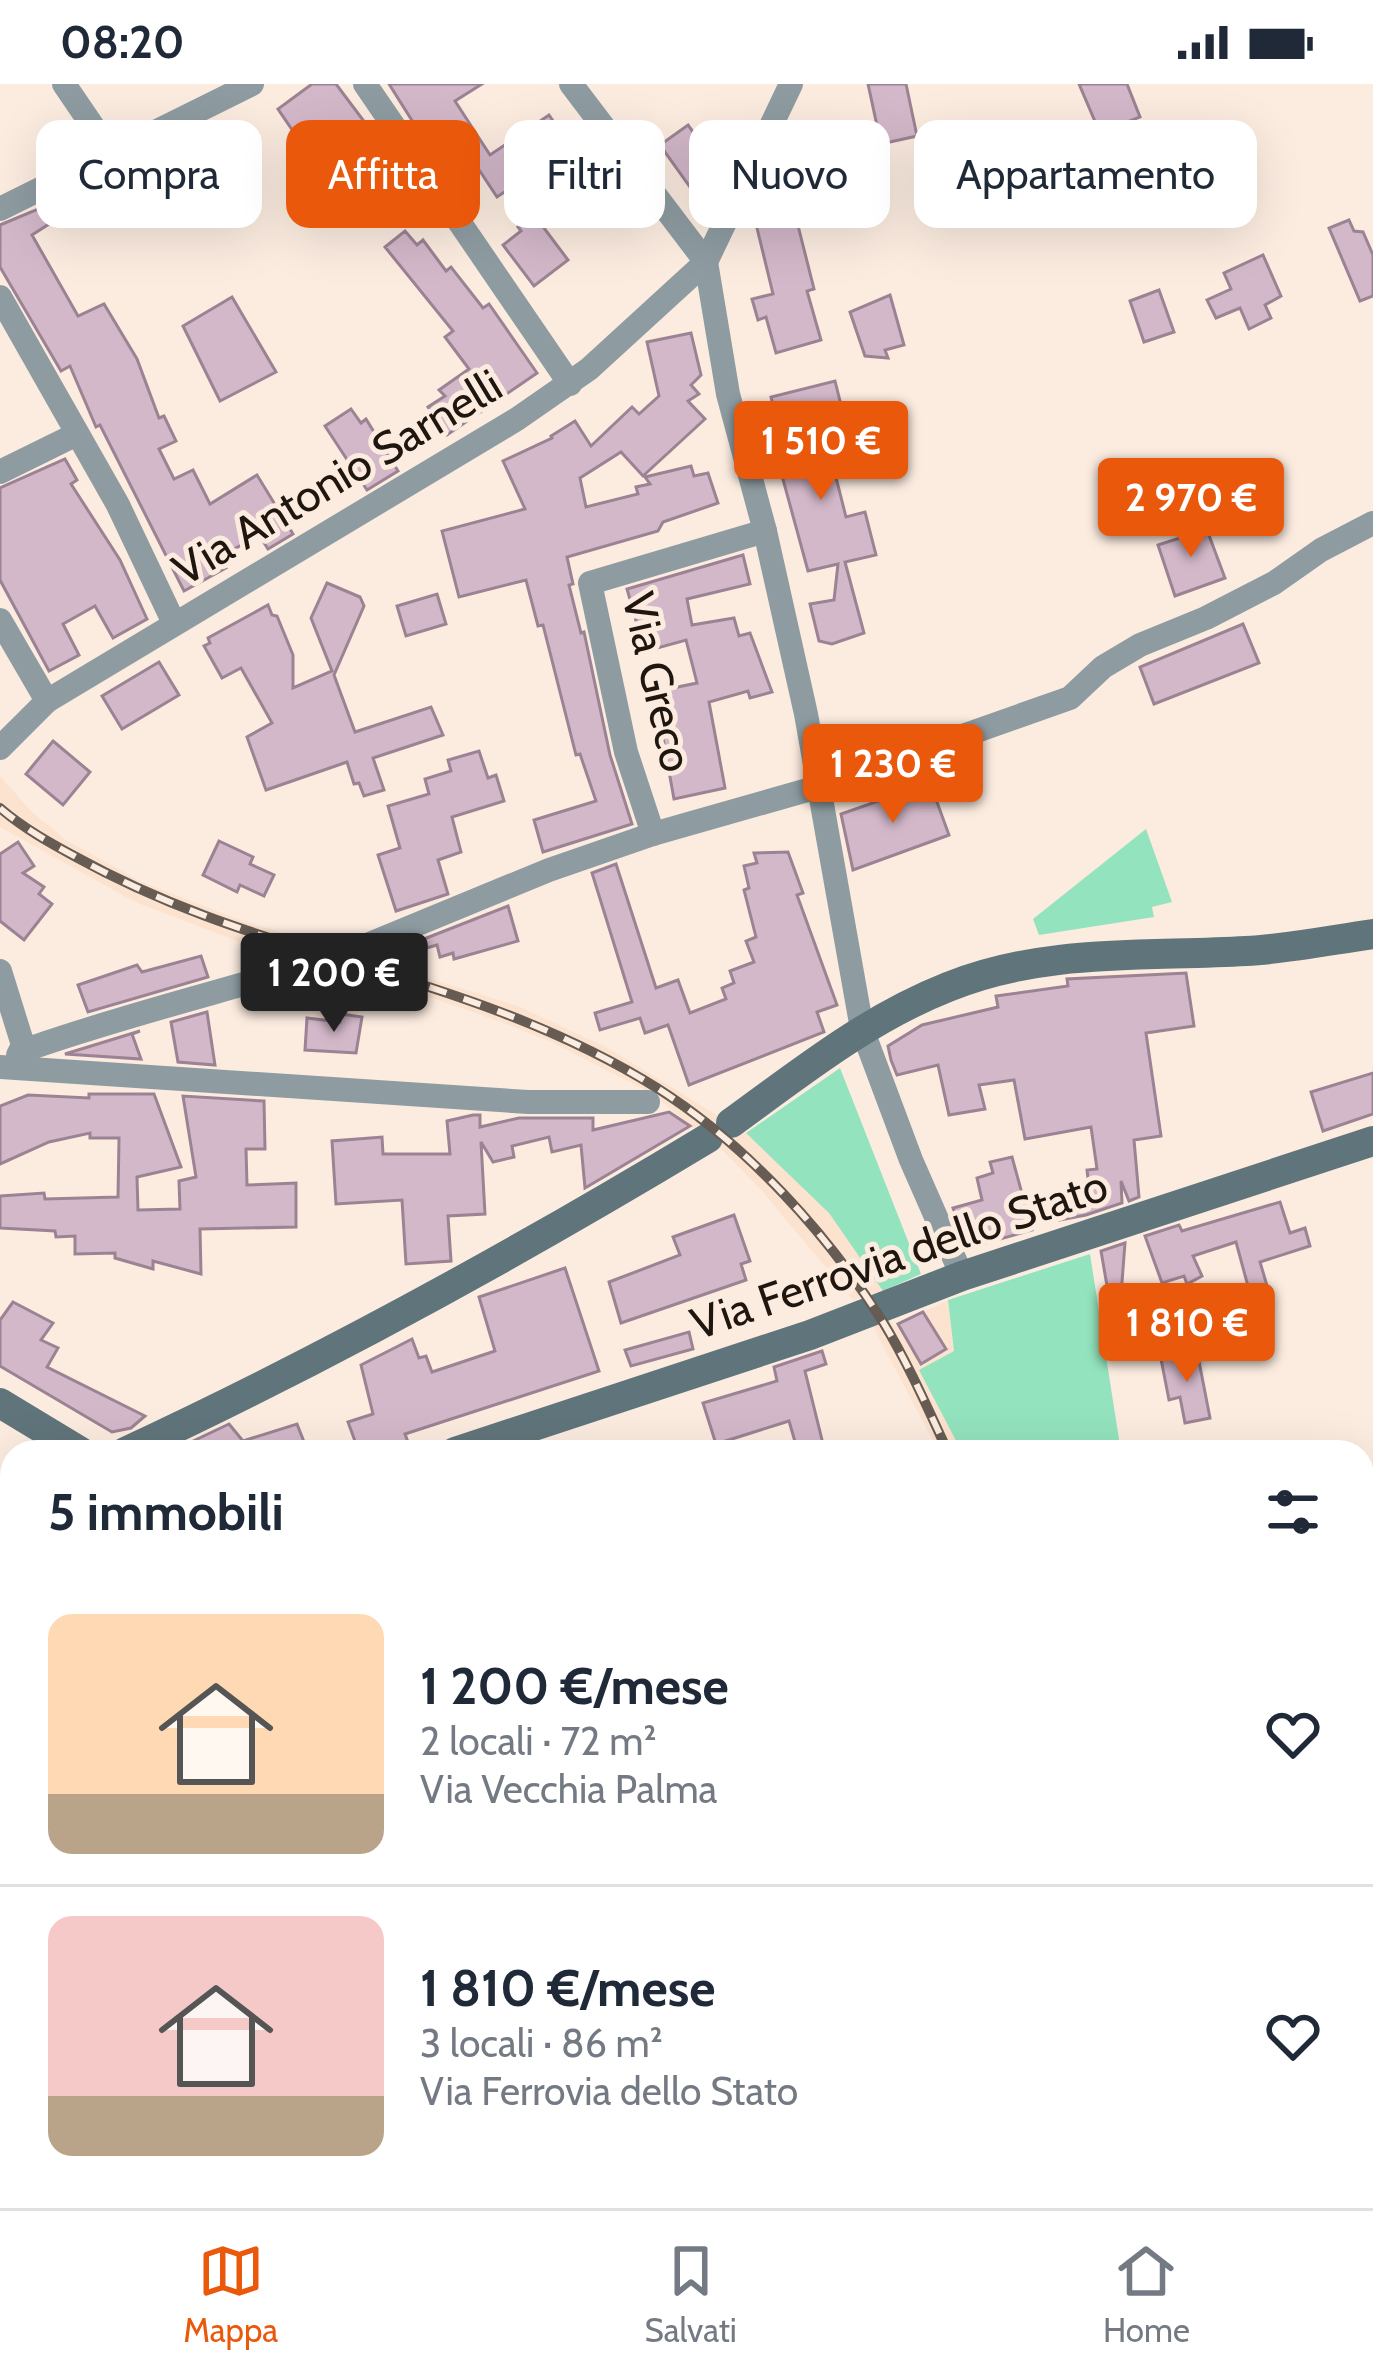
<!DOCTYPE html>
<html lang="it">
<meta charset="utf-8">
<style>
body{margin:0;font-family:Cabin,sans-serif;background:#f2f2f3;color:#1f2937;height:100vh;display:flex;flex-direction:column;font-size:45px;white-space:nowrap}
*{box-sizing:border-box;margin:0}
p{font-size:39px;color:#747a83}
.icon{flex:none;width:66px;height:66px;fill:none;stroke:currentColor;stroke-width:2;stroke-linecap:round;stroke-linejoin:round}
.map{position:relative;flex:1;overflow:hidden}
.sheet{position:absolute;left:0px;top:1356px;width:1374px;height:768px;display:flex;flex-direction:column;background:#fff;border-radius:36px 36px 0 0;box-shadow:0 12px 48px #0002}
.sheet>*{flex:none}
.top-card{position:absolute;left:36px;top:36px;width:1302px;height:108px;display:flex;gap:24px}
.price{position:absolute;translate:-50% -102px;padding:0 27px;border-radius:12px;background:#ea580c;color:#fff;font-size:39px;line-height:78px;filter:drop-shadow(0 3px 6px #0008)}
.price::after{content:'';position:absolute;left:50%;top:72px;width:36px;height:27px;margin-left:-18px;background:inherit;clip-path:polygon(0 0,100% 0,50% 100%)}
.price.active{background:#222;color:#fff}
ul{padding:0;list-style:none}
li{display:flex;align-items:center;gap:36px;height:300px;padding:0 48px}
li+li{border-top:3px solid #e0e1e3}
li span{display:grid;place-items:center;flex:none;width:336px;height:240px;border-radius:24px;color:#555}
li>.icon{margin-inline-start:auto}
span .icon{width:144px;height:144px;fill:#fffc;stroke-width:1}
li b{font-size:51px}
h2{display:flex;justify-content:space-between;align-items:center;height:144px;padding:0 48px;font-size:51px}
.chip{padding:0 42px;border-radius:24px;background:#fff;box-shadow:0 12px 48px #0002;font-size:42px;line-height:108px}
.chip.active{background:#ea580c;color:#fff}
.status{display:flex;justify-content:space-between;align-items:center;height:84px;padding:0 60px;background:#fff;direction:ltr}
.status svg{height:33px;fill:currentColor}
.menu{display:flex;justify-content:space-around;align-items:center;height:168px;border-top:3px solid #e0e1e3;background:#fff;font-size:33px;color:#747a83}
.menu a{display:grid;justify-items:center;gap:6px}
.menu .active{color:#ea580c}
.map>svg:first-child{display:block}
.built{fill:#fce3cf}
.green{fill:#93e3be}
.building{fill:#d3b8c9;stroke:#9c8393;stroke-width:3}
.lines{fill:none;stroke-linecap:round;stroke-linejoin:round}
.street-tunnel{stroke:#dbccc1;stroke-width:24;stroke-dasharray:24 12;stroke-linecap:butt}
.street{stroke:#8e9ca1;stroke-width:24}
.secondary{stroke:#60757b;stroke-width:30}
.rail-casing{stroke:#675c53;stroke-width:10}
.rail{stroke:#fcece0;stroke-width:6;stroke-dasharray:18;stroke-linecap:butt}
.labels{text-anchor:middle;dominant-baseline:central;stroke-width:10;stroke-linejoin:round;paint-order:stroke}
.street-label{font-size:45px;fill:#1f160f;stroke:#fcece0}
</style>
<div class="status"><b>08:20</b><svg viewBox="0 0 49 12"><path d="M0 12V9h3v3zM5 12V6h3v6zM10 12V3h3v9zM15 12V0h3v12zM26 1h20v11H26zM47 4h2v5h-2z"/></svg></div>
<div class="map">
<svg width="1373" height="2124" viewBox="0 0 1373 2124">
<rect width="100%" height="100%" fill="#fcece0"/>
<g class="built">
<path d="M 0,692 L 31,727 L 66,756 L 142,798 L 235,834 L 518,922 L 608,964 L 746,1049 L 789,1086 L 829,1129 L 883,1207 L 853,1216 L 761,1106 L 723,1067 L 651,1009 L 549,957 L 501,938 L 423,911 L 258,865 L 135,818 L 0,743 Z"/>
<path d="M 948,1216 L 954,1267 L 920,1286 L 962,1368 L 939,1368 L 872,1241 L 889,1234 L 894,1242 Z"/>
</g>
<g class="green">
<path d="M 1146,745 L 1172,818 L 1152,823 L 1154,833 L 1039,851 L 1033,835 Z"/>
<path d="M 840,984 L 921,1190 L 883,1207 L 829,1129 L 746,1049 Z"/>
<path d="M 1090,1170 L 1121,1368 L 962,1368 L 919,1286 L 954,1267 L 948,1216 Z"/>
</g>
<g class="building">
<path d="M 312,0 L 336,0 L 369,44 L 355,55 L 380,88 L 374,93 L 387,111 L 358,137 L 324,89 L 343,75 L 317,39 L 297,53 L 278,25 Z"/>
<path d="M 389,0 L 482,0 L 455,17 L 490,71 L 549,31 L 560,47 L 550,53 L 561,70 L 497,113 L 460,57 L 440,70 L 424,44 L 418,46 Z"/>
<path d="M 868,0 L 906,0 L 917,52 L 881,60 Z"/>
<path d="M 1079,0 L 1127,0 L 1140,33 L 1100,49 Z"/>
<path d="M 688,41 L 724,91 L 700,108 L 695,100 L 690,103 L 660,61 Z"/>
<path d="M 836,46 L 842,48 L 863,118 L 829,128 L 806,53 Z"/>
<path d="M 1155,75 L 1180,127 L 1165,134 L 1160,126 L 1141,135 L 1120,91 Z"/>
<path d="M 791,114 L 814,205 L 807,207 L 821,256 L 776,269 L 766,233 L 758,236 L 752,215 L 773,210 L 757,144 L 769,133 L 765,120 Z"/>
<path d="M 38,125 L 49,140 L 32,151 L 78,232 L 104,220 L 137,275 L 159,334 L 164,332 L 176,357 L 159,365 L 174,395 L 193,386 L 210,420 L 257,391 L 293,450 L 268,465 L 259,451 L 220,473 L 226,484 L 184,507 L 100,341 L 96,343 L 70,282 L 61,287 L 0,183 L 0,141 Z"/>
<path d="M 535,132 L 568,176 L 534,202 L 503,161 L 521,147 L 518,143 Z"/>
<path d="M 1349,136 L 1354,147 L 1363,148 L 1373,171 L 1373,212 L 1360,217 L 1329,144 Z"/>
<path d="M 405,147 L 417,161 L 423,156 L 446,187 L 451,183 L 483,224 L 489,220 L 537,289 L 447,351 L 428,323 L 445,312 L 439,306 L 469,285 L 445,253 L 453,247 L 385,163 Z"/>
<path d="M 1263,171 L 1281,212 L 1265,221 L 1271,234 L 1249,245 L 1240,224 L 1216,234 L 1207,216 L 1231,205 L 1224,189 Z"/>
<path d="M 1159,206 L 1174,248 L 1144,258 L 1130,217 Z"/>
<path d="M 890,211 L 904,261 L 885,266 L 888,274 L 865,272 L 850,228 Z"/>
<path d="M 232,213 L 276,288 L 220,317 L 183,242 Z"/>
<path d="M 691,249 L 701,291 L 691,301 L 699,310 L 688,317 L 705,335 L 643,392 L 621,368 L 580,394 L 586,423 L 638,410 L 636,403 L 650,400 L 645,393 L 691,382 L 694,392 L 708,389 L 718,419 L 663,438 L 658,447 L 567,473 L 573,500 L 569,501 L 581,549 L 584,548 L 610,671 L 632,740 L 543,768 L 534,736 L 596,717 L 580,670 L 576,671 L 543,541 L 538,542 L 526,496 L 459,513 L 442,447 L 525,425 L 503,377 L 552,354 L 551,352 L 575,337 L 591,362 L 632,323 L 639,330 L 659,312 L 647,258 Z"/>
<path d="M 835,297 L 845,337 L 823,342 L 846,433 L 865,428 L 876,471 L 845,478 L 864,549 L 832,560 L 819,557 L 810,520 L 834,516 L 838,480 L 808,487 L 775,366 L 784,364 L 771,313 Z"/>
<path d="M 351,325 L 361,339 L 366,335 L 398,387 L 367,406 L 325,342 Z"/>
<path d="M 65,375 L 77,396 L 71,400 L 120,476 L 147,535 L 113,554 L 95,522 L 63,540 L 79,571 L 49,587 L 0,496 L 0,404 Z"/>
<path d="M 1204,438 L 1225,494 L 1175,512 L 1158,461 L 1180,454 L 1180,446 Z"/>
<path d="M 743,471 L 750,500 L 687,515 L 692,541 L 734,534 L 739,552 L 750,549 L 772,608 L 750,614 L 748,607 L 709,618 L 725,704 L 674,715 L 656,616 L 660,615 L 658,607 L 697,599 L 686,556 L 654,565 L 642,558 L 627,505 Z"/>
<path d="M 327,499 L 360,513 L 364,522 L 334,591 L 355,648 L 431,623 L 443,651 L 373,674 L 384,706 L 364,712 L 359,699 L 354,700 L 347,678 L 266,706 L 247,653 L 272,639 L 241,584 L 222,594 L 204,562 L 210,559 L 208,554 L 268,521 L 272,531 L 277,532 L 293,571 L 293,604 L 332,587 L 311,534 Z"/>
<path d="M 437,510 L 446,540 L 406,552 L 397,522 Z"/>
<path d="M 1243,540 L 1259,579 L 1154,620 L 1140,583 Z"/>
<path d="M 159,578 L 179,611 L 122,645 L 102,612 Z"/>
<path d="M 53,657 L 90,688 L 63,721 L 26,690 Z"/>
<path d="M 479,667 L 488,694 L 496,691 L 504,717 L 452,733 L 461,768 L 438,776 L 448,810 L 396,827 L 378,771 L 400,764 L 388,722 L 429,710 L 425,695 L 451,687 L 448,676 Z"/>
<path d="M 930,699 L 949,751 L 853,786 L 841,730 Z"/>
<path d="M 219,757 L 253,773 L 250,780 L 274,791 L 264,812 L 240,801 L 237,808 L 203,791 Z"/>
<path d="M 18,758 L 34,782 L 23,789 L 44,803 L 39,810 L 52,820 L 24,856 L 0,837 L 0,770 Z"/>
<path d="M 788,768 L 803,809 L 797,811 L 837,921 L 817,928 L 824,948 L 689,1001 L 668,941 L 645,949 L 640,934 L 600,946 L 595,929 L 632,918 L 592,789 L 616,780 L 656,904 L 678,896 L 690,929 L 726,915 L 722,904 L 734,899 L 730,887 L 754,878 L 746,857 L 756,853 L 744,806 L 749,804 L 744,782 L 757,779 L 754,769 Z"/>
<path d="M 508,822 L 518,857 L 454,875 L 453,869 L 440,873 L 437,861 L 427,864 L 424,855 Z"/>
<path d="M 201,872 L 208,893 L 88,928 L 78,901 L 137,881 L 142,888 Z"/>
<path d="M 1186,889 L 1194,942 L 1146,949 L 1161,1052 L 1134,1056 L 1139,1113 L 1129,1117 L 1121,1097 L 1122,1119 L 1086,1131 L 1060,1136 L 1057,1108 L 1089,1103 L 1087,1086 L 1097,1085 L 1091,1043 L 1025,1055 L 1014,996 L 979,1001 L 985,1025 L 949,1031 L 938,981 L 897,991 L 891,976 L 888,962 L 922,941 L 998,923 L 996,912 L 1068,902 L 1067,895 Z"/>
<path d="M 207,928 L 215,981 L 178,978 L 171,938 Z"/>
<path d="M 341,930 L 362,933 L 356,969 L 305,966 L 307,934 L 340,938 Z"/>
<path d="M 140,947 L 132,950 L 141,975 L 65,970 Z"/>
<path d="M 1373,989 L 1373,1030 L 1323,1047 L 1311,1008 Z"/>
<path d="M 89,1010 L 154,1010 L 181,1083 L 137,1093 L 138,1126 L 180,1125 L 179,1097 L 196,1093 L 183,1012 L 264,1017 L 265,1065 L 246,1065 L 247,1101 L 296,1099 L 296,1143 L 200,1145 L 201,1190 L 153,1177 L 153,1185 L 115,1174 L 115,1169 L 75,1170 L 75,1152 L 56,1153 L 55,1147 L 0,1144 L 0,1112 L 44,1109 L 45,1115 L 118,1113 L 119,1054 L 90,1054 L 90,1049 L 49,1058 L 0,1080 L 0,1022 L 28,1011 L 89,1014 Z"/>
<path d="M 669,1028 L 690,1042 L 585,1104 L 581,1061 L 552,1068 L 549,1053 L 512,1062 L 514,1073 L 493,1078 L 481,1058 L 485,1130 L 448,1132 L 451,1177 L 406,1180 L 402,1116 L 336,1120 L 332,1057 L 382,1053 L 383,1070 L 450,1070 L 447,1037 L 473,1031 L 480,1031 L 480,1043 L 519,1034 L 593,1034 L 593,1046 Z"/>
<path d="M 1012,1073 L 1032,1146 L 968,1164 L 953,1124 L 982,1116 L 977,1094 L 993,1089 L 990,1078 Z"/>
<path d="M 1280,1118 L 1290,1149 L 1305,1144 L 1310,1162 L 1260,1178 L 1273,1222 L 1255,1228 L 1236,1158 L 1193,1172 L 1202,1192 L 1187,1200 L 1184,1192 L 1162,1199 L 1145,1152 L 1179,1141 L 1182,1147 Z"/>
<path d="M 734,1131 L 750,1177 L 741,1180 L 746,1196 L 621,1239 L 609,1198 L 680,1171 L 673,1153 Z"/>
<path d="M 1125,1159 L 1120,1224 L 1111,1225 L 1101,1167 Z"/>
<path d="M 565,1184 L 599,1287 L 405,1350 L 408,1358 L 378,1368 L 359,1368 L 348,1338 L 373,1330 L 361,1281 L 412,1255 L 419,1274 L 426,1272 L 432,1288 L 495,1267 L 479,1213 Z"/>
<path d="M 13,1218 L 53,1239 L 41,1256 L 58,1264 L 47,1283 L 145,1332 L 131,1344 L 112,1348 L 0,1282 L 0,1236 Z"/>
<path d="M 923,1228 L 946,1265 L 921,1280 L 898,1240 Z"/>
<path d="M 689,1248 L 693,1265 L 631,1282 L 625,1266 Z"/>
<path d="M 822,1267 L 826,1280 L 805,1287 L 825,1368 L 798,1368 L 789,1337 L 716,1360 L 703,1319 L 777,1297 L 774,1283 Z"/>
<path d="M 1197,1267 L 1210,1334 L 1185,1339 L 1180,1313 L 1169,1316 L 1161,1275 Z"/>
<path d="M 229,1340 L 243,1357 L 297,1340 L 308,1368 L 170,1368 Z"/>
</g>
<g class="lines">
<path class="street-tunnel" d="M 313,880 L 350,868"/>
<g class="street">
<path d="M 64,0 L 113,72"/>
<path d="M 365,0 L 570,300"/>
<path d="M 571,0 L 706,178 L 728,310 L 765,447 L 806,630 L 862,945 L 911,1076 L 962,1192"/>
<path d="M 0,125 L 252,0"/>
<path d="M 0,213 L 118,421 L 174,539"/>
<path d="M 0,388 L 77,350"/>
<path d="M 0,536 L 47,617"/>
<path d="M 0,664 L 47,617 L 517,335 L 589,285 L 706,178 L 791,0"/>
<path d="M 653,750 L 626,668 L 590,499 L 765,447"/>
<path d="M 350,868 L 549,786 L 653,750 L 818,703 L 1070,614 L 1103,583 L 1140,561 L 1206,534 L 1274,499 L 1321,466 L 1373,439"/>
<path d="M 0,887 L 23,961 L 18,971"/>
<path d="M 23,961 L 34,963 C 126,931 220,908 313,880"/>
<path d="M 0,983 L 528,1018 L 648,1018"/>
<path d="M 0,1425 L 12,1419"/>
<path d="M 0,1526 L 12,1522"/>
<path d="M 1362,1653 L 1373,1653"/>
<path d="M 0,1725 L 12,1717"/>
<path d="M 0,2000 L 12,1996"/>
</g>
<g class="secondary">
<path d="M 731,1039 C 800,989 867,935 948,903 C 1044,864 1145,873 1246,867 C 1288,865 1331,856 1373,850"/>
<path d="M 0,1319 L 81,1368"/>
<path d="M 125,1368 C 325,1275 519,1168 708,1054"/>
<path d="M 455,1368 L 810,1251 L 962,1192 L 1373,1057"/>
<path d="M 790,2112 L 796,2124"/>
</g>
<g class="rail-casing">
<g id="rail">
<path d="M 0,724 C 23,744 50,759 76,773 C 161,820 246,848 338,875 C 447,907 560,943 657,1004 C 747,1061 827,1149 883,1238 C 908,1279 928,1325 948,1368"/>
<path d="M 1362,2093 L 1373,2105"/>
</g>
</g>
<use href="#rail" class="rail"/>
</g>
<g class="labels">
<g class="street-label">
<text transform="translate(337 393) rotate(-31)">Via Antonio Sarnelli</text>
<text transform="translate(658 598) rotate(77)">Via Greco</text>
<text transform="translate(899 1170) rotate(-19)">Via Ferrovia dello Stato</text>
</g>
</g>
</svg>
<b class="price" style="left:821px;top:419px">1 510 €</b>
<b class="price" style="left:1191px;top:476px">2 970 €</b>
<b class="price" style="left:893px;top:742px">1 230 €</b>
<b class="price active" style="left:334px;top:951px">1 200 €</b>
<b class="price" style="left:1187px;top:1301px">1 810 €</b>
<div class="top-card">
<a class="chip">Compra</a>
<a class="chip active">Affitta</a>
<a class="chip">Filtri</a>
<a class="chip">Nuovo</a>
<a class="chip">Appartamento</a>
</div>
<section class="sheet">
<h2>5 immobili<svg class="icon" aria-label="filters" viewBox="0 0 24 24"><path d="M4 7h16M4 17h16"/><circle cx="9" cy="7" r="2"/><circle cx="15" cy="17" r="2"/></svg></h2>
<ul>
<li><span style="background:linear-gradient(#ffd9b3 75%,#b9a48a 0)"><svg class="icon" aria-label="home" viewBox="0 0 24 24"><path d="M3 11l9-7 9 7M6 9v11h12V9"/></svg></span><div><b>1 200 €/mese</b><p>2 locali · 72 m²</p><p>Via Vecchia Palma</p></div><svg class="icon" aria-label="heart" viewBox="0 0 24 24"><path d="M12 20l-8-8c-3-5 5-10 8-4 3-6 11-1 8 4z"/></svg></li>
<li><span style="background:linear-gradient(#f6c9c9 75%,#b9a48a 0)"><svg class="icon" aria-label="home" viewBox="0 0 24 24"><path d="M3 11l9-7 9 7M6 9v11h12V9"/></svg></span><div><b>1 810 €/mese</b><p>3 locali · 86 m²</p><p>Via Ferrovia dello Stato</p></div><svg class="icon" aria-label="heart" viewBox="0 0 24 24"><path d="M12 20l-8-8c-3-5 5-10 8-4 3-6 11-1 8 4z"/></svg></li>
</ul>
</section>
</div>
<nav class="menu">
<a class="active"><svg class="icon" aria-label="map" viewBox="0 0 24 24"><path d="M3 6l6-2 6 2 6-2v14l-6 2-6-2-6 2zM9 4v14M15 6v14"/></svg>Mappa</a>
<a><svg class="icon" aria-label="saved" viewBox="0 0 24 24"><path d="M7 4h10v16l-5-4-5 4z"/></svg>Salvati</a>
<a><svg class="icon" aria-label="home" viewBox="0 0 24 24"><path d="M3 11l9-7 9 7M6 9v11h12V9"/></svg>Home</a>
</nav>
